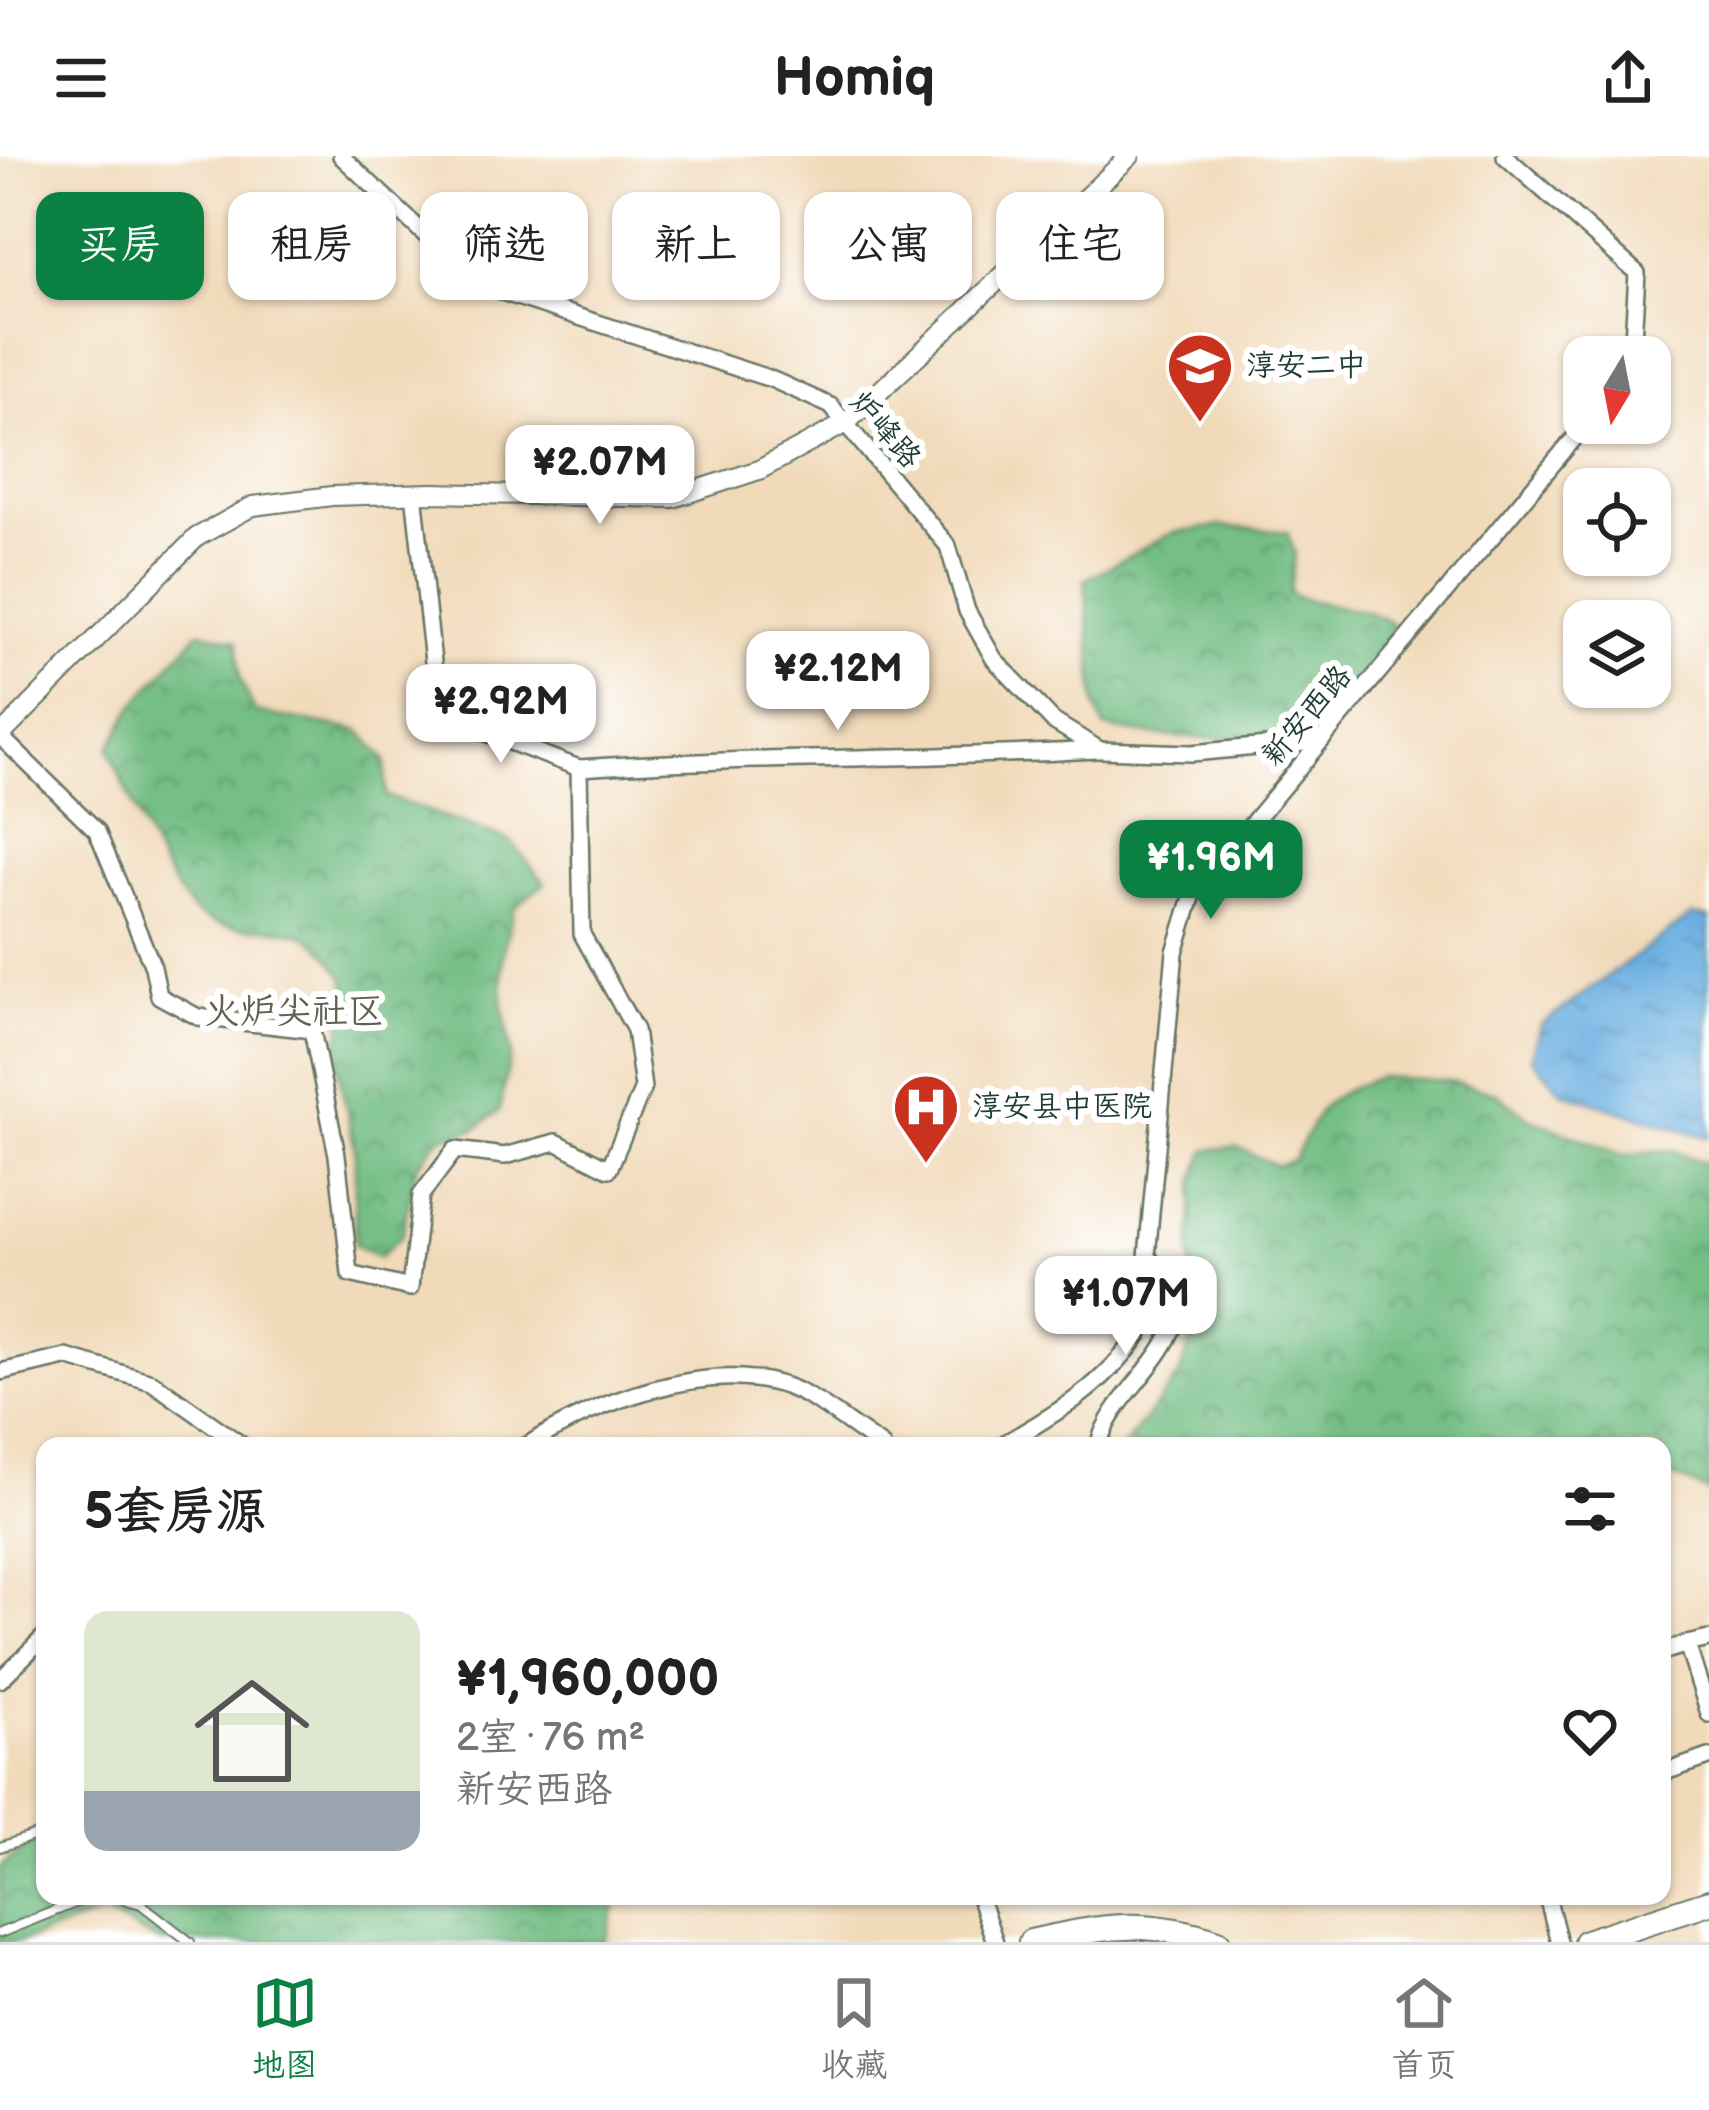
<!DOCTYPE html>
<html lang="zh">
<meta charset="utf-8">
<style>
body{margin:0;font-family:"Balsamiq Sans","LXGW WenKai TC",sans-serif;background:#f6f6f6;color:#222;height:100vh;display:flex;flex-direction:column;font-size:45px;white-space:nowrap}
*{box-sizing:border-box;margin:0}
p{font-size:39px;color:#767676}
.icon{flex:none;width:66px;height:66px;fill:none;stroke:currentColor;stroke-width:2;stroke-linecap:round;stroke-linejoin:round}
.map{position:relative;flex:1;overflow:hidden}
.details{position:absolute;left:36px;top:1281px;width:1635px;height:468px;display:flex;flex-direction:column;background:#fff;border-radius:24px;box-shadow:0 3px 9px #0004}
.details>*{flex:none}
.guide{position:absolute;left:36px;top:36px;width:1638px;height:108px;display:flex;gap:24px}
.needle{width:78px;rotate:190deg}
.fabs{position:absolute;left:1563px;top:180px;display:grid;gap:24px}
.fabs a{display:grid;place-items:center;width:108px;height:108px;border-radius:24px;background:#fff;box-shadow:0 3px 9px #0004;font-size:60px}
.price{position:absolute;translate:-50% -102px;padding:0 27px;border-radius:24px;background:#fff;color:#222;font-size:39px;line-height:78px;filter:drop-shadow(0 3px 6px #0008)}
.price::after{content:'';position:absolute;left:50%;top:72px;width:36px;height:27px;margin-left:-18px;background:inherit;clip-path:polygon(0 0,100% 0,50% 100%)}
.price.selected{background:#0b8043;color:#fff}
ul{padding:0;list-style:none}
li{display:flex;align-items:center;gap:36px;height:300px;padding:0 48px}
li span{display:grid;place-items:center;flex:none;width:336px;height:240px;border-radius:24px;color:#555}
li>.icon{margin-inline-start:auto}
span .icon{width:144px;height:144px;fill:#fffc;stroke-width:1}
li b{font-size:51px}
h2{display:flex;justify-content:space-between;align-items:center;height:144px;padding:0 48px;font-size:51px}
.tag{padding:0 42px;border-radius:24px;background:#fff;box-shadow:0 3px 9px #0004;font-size:42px;line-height:108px}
.tag.selected{background:#0b8043;color:#fff}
header{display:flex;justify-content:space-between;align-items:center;height:156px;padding:0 48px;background:#fff;font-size:54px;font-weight:700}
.tab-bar{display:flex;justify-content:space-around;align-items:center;height:168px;border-top:3px solid #e0e0e0;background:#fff;font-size:33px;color:#767676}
.tab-bar a{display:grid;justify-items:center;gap:6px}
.tab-bar .selected{color:#0b8043}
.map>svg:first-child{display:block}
.forest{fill:url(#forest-crowns);stroke:#4a7e5c;stroke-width:3}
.water{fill:url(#water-ripples);stroke:#45768a;stroke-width:3}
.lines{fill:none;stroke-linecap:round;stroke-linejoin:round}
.service-casing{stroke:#687463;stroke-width:12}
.minor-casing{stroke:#687463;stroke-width:20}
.tertiary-casing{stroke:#687463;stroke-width:22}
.primary-casing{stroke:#687463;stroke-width:28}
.service{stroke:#fff;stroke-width:8}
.minor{stroke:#fff;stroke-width:15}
.tertiary{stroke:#fff;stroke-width:18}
.primary{stroke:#fff;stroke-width:24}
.labels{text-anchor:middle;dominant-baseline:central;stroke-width:12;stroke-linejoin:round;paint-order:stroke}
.poi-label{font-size:30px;fill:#1f3d34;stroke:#fff;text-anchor:start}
.street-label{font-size:30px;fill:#1f3d34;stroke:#fff}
.quarter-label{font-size:36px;fill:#645f53;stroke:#fff}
</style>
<header><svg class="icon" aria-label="menu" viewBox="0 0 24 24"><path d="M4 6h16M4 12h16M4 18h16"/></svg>Homiq<svg class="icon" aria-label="share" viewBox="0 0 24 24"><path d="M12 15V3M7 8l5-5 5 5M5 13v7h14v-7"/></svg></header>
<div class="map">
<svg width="1709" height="1786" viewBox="0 0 1709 1786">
<defs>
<pattern id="forest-crowns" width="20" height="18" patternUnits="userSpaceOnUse" patternTransform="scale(3)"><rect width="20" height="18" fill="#75be85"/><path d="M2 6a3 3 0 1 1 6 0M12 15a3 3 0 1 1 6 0" fill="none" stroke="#5f9c6e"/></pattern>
<pattern id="water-ripples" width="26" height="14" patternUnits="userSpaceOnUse" patternTransform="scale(3)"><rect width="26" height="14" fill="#6bafe1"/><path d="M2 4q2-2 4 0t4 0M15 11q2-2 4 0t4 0" fill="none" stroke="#5790b7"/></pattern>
</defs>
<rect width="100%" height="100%" fill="#fff"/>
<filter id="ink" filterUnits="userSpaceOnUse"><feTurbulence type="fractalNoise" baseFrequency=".00833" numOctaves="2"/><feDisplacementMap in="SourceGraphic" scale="24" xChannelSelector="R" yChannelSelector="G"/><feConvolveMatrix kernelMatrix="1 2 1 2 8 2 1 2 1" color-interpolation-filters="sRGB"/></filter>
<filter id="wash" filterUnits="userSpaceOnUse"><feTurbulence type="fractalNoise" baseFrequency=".004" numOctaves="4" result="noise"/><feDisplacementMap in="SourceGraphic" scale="48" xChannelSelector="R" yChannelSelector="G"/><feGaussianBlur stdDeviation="2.7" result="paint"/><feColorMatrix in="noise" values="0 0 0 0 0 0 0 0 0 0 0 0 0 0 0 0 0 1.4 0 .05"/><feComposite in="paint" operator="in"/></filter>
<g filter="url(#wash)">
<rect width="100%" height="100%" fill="#f1daba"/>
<g class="forest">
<path d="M 1220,370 L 1287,376 L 1295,398 L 1289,438 C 1324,453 1366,447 1394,470 C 1381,495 1333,554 1309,568 C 1263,592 1155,581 1105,572 L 1096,552 L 1085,424 L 1172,377 Z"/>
<path d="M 200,475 L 237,485 L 240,523 L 255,556 L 360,575 L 385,603 L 386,640 L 510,685 L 545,727 L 514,752 L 503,796 L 502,844 L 511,897 L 499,955 L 475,973 L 440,981 L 416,1012 L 402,1079 L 379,1101 L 355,1089 L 355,993 L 337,909 L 346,823 C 336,811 323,789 309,782 C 275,764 237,781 202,761 C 169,743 125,630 109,593 L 135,548 Z"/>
<path d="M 1379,921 L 1450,925 L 1496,937 L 1531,963 L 1622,999 L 1671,994 L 1709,1009 L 1709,1336 L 1662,1316 L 1662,1290 L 1124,1290 L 1179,1220 L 1198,1166 L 1190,1097 L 1195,1024 L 1206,994 L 1237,991 L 1277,1010 L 1293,1004 C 1324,948 1317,944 1379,921 Z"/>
<path d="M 45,1677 L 45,1740 L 618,1740 L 605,1786 L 160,1786 L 103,1757 L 20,1786 L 0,1786 L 0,1711 Z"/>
</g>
<path class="water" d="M 1692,759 L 1709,762 L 1709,982 L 1563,937 L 1532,902 L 1541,869 Z"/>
</g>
<g filter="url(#ink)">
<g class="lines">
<g class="service-casing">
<g id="service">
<path d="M 0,1691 L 45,1676"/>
<path d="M 112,1740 L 141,1748 L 190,1786"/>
<path d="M 0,1777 L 92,1740"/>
</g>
</g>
<g class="minor-casing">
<g id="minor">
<path d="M 341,0 L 465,116 L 505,137 L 771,223 L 831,250 L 948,390 L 967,455 L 994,503 L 1053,565 L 1100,594 L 1192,597 L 1321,585"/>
<path d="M 1505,0 L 1637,117 L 1633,184 L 1624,201"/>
<path d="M 0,580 L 97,675 L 153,811 L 159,840 L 198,861 L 312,874 L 337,999 L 350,1118 L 410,1132 L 421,1039 L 455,994 L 505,1000 L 556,986 L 609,1013 L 643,932 L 635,874 L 582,778 L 579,612 L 439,559 L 414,337"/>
<path d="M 579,612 C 752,600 924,604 1097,594"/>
<path d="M 0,1216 L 66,1201 L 152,1226 L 243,1290"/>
<path d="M 526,1290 C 593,1247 708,1202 788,1231 C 820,1243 853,1272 882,1290"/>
<path d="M 1000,1290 C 1056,1258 1103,1231 1140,1177 L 1175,796 L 1193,738 L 1587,267"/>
<path d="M 1098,1290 C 1113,1236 1164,1213 1180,1152 L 1150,1103"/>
<path d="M 1687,1488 L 1709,1483"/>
<path d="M 1662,1496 L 1687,1488 L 1709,1558"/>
<path d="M 0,1524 L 45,1480"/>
<path d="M 1662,1617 L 1709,1601"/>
<path d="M 979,1740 L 995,1786"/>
<path d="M 1547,1740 L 1559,1786"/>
</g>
</g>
<g class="tertiary-casing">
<path id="tertiary" d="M 0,580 L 197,381 L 253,350 L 332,340 L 431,337 L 673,342 L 759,314 L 846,267 L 1130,0"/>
</g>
<g class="primary-casing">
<g id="primary">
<path d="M 1031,1786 C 1104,1770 1145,1762 1218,1786"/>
<path d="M 1586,1786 L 1709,1746"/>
</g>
</g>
<use href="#service" class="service"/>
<use href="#minor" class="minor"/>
<use href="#tertiary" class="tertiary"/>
<use href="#primary" class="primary"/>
</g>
</g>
<defs>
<g id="school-pin" transform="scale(3.45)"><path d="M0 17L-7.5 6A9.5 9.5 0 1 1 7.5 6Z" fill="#c8321e" stroke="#fff"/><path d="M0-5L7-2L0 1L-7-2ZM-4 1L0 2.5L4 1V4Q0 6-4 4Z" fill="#fff"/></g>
<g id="hospital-pin" transform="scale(3.45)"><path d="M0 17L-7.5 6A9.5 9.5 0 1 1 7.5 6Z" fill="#c8321e" stroke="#fff"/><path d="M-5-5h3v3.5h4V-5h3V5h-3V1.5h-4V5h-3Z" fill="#fff"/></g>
</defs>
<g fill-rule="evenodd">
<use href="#school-pin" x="1200" y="210"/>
<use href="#hospital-pin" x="926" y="951"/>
</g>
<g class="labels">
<g class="poi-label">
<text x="1246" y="210">淳安二中</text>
<text x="972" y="951">淳安县中医院</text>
</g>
<g class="street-label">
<text transform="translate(885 274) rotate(49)">炉峰路</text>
<text transform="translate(1307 560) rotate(-50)">新安西路</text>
</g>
<g class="quarter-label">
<text x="294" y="856">火炉尖社区</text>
</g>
</g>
</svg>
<div class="fabs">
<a><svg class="needle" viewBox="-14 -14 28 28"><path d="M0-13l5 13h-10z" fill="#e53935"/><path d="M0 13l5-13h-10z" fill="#767676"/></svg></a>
<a><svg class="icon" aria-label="locate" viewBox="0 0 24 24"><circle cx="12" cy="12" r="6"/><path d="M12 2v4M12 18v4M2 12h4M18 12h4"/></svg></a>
<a><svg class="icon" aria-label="layers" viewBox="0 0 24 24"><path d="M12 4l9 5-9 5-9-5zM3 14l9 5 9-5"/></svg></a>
</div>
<b class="price" style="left:600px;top:371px">¥2.07M</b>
<b class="price" style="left:838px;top:577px">¥2.12M</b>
<b class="price" style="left:501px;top:610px">¥2.92M</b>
<b class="price selected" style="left:1211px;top:766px">¥1.96M</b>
<b class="price" style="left:1126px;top:1202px">¥1.07M</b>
<div class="guide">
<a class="tag selected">买房</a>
<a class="tag">租房</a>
<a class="tag">筛选</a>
<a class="tag">新上</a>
<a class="tag">公寓</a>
<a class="tag">住宅</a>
</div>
<section class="details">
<h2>5套房源<svg class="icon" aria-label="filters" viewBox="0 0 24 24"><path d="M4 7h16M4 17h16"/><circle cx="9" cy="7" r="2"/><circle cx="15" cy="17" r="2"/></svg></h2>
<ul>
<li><span style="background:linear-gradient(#dfe7d0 75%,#9aa5b1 0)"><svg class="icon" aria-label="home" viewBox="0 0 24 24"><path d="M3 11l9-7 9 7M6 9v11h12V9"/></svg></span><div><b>¥1,960,000</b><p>2室 · 76 m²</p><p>新安西路</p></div><svg class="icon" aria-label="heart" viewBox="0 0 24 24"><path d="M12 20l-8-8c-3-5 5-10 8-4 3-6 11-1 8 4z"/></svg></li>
</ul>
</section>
</div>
<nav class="tab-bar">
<a class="selected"><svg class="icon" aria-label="map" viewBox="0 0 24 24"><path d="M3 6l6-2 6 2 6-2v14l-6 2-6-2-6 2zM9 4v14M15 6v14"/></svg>地图</a>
<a><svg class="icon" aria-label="saved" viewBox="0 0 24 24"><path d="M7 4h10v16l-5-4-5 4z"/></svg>收藏</a>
<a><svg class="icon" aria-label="home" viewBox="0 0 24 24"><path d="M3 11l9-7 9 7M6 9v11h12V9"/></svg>首页</a>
</nav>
